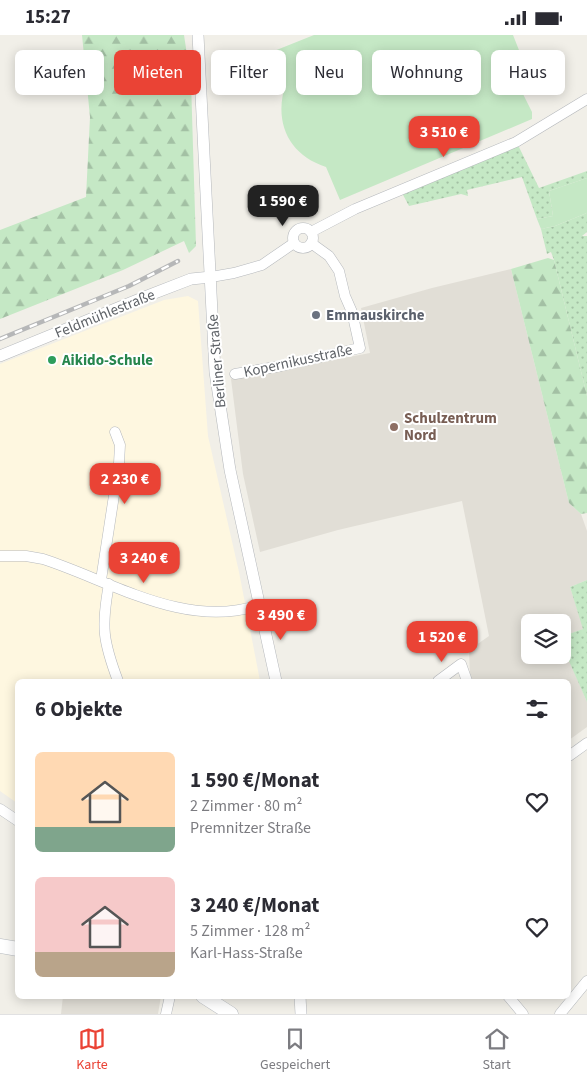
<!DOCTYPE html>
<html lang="de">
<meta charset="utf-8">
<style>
body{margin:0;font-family:"Source Sans 3",sans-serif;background:#f2f2f3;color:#2b2b33;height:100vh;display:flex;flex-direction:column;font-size:19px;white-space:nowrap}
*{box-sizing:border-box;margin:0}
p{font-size:16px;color:#7c7c81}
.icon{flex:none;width:28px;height:28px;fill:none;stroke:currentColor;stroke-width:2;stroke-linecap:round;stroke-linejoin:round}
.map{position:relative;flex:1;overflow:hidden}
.side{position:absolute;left:15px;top:644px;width:556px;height:320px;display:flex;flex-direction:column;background:#fff;border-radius:8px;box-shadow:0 2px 12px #0003}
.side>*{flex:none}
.top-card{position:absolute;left:15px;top:15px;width:558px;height:45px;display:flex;gap:10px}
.tools{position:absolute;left:521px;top:579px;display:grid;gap:10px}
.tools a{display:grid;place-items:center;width:50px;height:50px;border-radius:8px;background:#fff;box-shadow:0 2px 12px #0003;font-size:25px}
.price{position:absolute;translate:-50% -42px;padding:0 11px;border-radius:10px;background:#ea4335;color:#fff;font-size:16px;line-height:32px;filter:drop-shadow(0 1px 2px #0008)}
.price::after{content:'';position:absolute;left:50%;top:30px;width:15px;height:11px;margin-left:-8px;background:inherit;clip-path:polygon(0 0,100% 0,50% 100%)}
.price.active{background:#222;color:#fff}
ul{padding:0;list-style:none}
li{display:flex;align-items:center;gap:15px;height:125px;padding:0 20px}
li span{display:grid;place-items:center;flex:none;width:140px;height:100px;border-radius:8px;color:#555}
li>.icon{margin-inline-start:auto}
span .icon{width:60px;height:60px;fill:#fffc;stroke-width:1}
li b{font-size:21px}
h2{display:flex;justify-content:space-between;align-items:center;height:60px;padding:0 20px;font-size:21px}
.chip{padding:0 18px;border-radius:8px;background:#fff;box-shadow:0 2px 12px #0003;font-size:18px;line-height:45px}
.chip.active{background:#ea4335;color:#fff}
.status{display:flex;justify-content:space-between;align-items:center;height:35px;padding:0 25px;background:#fff;direction:ltr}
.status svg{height:14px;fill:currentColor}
.dock{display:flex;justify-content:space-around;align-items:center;height:70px;border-top:1px solid #e1e1e2;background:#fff;font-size:14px;color:#7c7c81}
.dock a{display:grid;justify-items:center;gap:2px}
.dock .active{color:#ea4335}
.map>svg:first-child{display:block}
.commercial{fill:#fef7e0}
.education{fill:#e1ded6}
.grass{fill:url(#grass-dots)}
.forest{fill:url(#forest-firs)}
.park{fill:#c5e8c5}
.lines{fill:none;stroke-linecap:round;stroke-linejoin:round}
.minor-casing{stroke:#b5b8bc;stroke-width:11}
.tertiary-casing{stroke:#b5b8bc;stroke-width:12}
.secondary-casing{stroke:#b6babf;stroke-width:15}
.minor{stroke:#fff;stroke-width:10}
.tertiary{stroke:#fff;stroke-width:11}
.secondary{stroke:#fff;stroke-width:14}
.rail-casing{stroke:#b6b7b8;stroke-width:4.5}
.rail{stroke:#fff;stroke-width:2.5;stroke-dasharray:8;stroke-linecap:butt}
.worship-dot{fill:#6b7280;stroke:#fff;stroke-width:2}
.leisure-dot{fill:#2e9e5b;stroke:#fff;stroke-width:2}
.education-dot{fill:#8d6e63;stroke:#fff;stroke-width:2}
.labels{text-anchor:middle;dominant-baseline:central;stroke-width:4;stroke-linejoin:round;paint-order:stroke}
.street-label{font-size:15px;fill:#5f6368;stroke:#fff}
.worship-label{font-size:15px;font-weight:bold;fill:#5b616d;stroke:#fff;text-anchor:start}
.leisure-label{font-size:15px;font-weight:bold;fill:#27864d;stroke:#fff;text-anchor:start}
.education-label{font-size:15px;font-weight:bold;fill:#785e54;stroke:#fff;text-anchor:start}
</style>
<div class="status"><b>15:27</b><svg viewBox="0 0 49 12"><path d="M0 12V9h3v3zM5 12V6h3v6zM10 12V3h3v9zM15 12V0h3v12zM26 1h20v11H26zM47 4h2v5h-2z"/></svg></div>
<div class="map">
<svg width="587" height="979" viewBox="0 0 587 979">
<defs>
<pattern id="grass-dots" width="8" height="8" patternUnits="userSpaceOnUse" patternTransform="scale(1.25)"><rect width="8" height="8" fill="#c5e8c5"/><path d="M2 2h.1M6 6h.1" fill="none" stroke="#a3c0a4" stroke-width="1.8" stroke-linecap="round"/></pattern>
<pattern id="forest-firs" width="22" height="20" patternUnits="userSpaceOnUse" patternTransform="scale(1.25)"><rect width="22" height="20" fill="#c5e8c5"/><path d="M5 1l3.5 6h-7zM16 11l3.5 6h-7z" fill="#a3c0a4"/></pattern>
</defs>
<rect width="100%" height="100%" fill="#f1efe8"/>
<path class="commercial" d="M 188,261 L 198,266 L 208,401 L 239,537 L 260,646 L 18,646 L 17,768 L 0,756 L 0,329 L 164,265 Z"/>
<g class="education">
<path d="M 511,234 L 569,468 L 581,479 L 587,496 L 587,545 L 570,552 L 584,594 L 563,601 L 562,588 L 530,588 L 530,620 L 562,620 L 563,610 L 587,667 L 587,692 L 569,705 L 569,646 L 472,646 L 470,641 L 469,615 L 489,601 L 462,466 L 338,495 L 260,517 L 243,439 L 231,344 L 370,318 L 361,273 L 432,253 Z"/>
<path d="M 63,961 L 161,961 L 158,979 L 61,979 Z"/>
</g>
<g class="grass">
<path d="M 517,108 L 539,153 L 587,136 L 587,143 L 549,156 L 553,181 L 537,184 L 522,142 L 467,155 L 468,161 L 461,159 L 409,171 L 402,158 Z"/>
<path d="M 587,178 L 587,197 L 582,201 L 587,201 L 587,361 L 554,225 L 551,217 L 547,219 L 541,194 L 555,191 Z"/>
<path d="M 587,545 L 587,667 L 562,610 L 563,601 L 583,594 L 570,552 Z"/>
</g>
<g class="forest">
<path d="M 82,0 L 184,0 L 191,46 L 196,211 L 189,218 L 184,206 L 123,235 L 0,284 L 0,195 L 86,162 L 90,82 Z"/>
<path d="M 548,223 L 554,225 L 587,361 L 587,478 L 581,479 L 569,468 L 511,234 Z"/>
</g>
<g class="park">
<path d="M 314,0 L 513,0 L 534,53 L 523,59 L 532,77 L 532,84 L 340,165 L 326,132 C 288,120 273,86 286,48 L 279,50 L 274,16 Z"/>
<path d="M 587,143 L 587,178 L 555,191 L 541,194 L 537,184 L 553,181 L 549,156 Z"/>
</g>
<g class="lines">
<g class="minor-casing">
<g id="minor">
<circle cx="303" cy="203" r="10"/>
<path d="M 311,197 L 355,174 L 516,107 L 587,64"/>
<path d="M 211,242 L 234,238 L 262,230 L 294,208"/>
<path d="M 235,339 L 281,331 L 360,313 L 352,277 L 345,261 L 339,236 L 329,221 L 311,208"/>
<path d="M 0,521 L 26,521 L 43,524 C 111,546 186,595 259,570"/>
<path d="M 101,545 L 119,428 L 120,410 L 115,397"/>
<path d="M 109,549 C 101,592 103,606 118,646"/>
<path d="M 438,646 L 461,629 L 467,646"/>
<path d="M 569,721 L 587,708"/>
<path d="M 0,774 L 18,786"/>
<path d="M 508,961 L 523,979"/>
<path d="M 166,979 L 170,961"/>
<path d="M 560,979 L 587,946"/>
</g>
</g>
<g class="tertiary-casing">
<g id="tertiary">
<path d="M 198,0 L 215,337 L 230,435 L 276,646"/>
<path d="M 0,321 L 147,261 L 191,244 L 211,242"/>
<path d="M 300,961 L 301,979"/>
</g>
</g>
<g class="secondary-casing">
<g id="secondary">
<path d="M 0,911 L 18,914"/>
<path d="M 203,961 L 231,979"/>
</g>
</g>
<use href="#minor" class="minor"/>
<use href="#tertiary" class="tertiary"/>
<use href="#secondary" class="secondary"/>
<g class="rail-casing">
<path id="rail" d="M 0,304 L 129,251 L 178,226"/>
</g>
<use href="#rail" class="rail"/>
</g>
<circle class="worship-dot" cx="316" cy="280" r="5"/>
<circle class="leisure-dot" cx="52" cy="325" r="5"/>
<circle class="education-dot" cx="394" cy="392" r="5"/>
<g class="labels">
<g class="street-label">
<text transform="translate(105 279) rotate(-22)">Feldmühlestraße</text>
<text transform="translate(217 326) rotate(-95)">Berliner Straße</text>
<text transform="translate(298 326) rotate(-12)">Kopernikusstraße</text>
</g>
<g class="worship-label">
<text x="326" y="280">Emmauskirche</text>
</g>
<g class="leisure-label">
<text x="62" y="325">Aikido-Schule</text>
</g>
<g class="education-label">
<text x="404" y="383">Schulzentrum<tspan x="404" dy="17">Nord</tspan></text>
</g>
</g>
</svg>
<div class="tools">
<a><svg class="icon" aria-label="layers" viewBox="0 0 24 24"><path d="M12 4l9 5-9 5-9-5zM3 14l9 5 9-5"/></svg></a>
</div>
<b class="price" style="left:444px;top:123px">3 510 €</b>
<b class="price active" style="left:283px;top:192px">1 590 €</b>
<b class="price" style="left:125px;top:470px">2 230 €</b>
<b class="price" style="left:144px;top:549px">3 240 €</b>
<b class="price" style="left:281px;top:606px">3 490 €</b>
<b class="price" style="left:442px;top:628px">1 520 €</b>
<div class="top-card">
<a class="chip">Kaufen</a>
<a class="chip active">Mieten</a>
<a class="chip">Filter</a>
<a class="chip">Neu</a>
<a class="chip">Wohnung</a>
<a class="chip">Haus</a>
</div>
<section class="side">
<h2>6 Objekte<svg class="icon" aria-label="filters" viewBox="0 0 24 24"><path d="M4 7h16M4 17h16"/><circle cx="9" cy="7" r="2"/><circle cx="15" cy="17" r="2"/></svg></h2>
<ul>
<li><span style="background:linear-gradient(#ffd9b3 75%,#7fa58c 0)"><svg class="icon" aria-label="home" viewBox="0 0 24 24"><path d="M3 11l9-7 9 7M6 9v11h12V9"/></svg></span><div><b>1 590 €/Monat</b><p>2 Zimmer · 80 m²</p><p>Premnitzer Straße</p></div><svg class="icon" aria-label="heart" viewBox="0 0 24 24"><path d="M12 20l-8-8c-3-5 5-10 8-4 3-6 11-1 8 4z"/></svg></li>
<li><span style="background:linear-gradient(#f6c9c9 75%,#b9a48a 0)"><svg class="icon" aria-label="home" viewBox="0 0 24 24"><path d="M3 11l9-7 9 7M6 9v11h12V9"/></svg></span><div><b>3 240 €/Monat</b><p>5 Zimmer · 128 m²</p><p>Karl-Hass-Straße</p></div><svg class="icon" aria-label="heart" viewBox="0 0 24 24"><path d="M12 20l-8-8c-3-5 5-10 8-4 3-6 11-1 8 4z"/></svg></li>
</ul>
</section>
</div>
<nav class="dock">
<a class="active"><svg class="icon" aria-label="map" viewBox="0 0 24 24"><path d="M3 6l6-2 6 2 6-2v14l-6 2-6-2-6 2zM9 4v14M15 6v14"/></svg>Karte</a>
<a><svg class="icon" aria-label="saved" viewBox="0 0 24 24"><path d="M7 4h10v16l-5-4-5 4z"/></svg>Gespeichert</a>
<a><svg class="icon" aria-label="home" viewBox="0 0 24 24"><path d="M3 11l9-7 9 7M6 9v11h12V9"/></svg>Start</a>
</nav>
